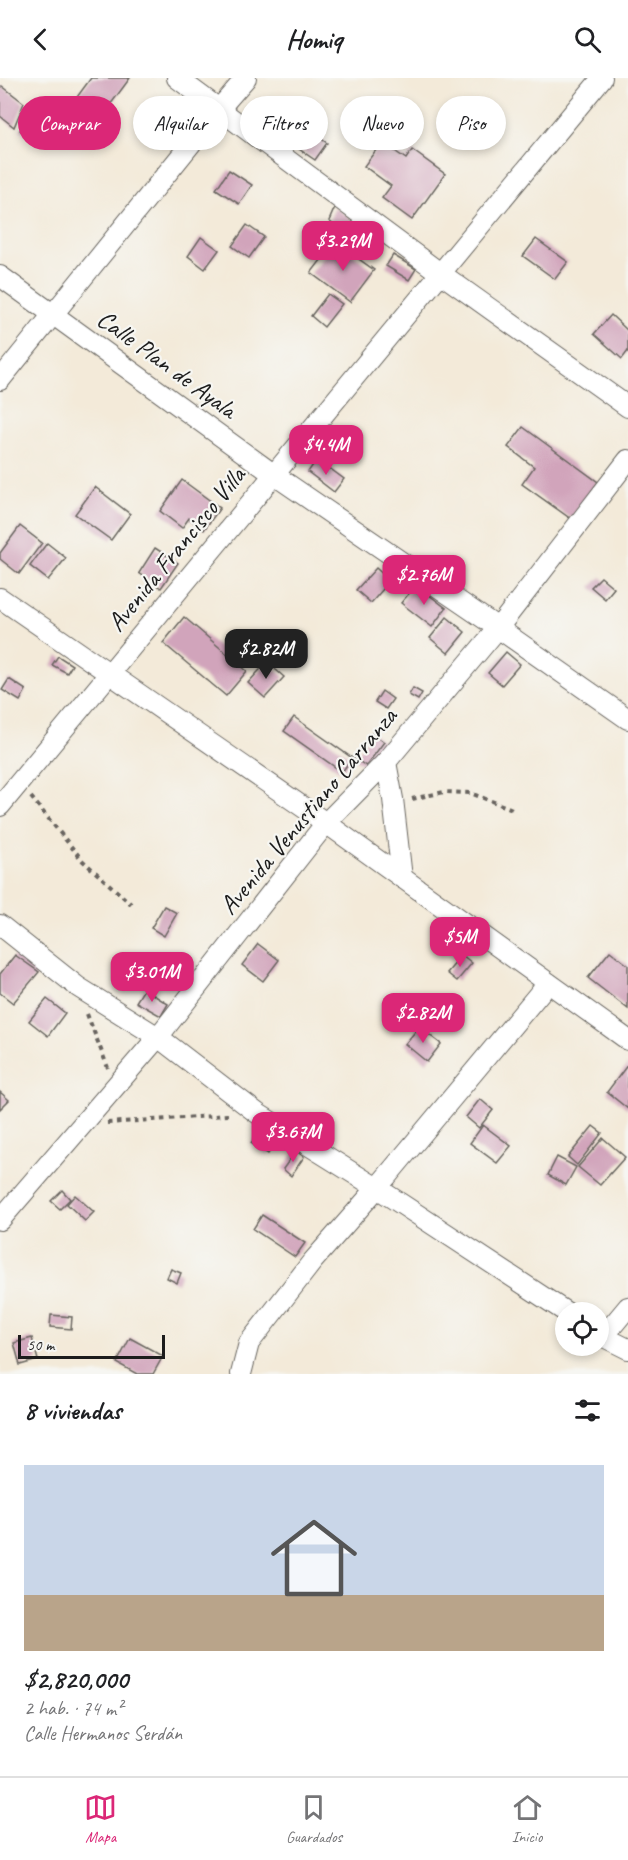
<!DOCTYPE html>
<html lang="es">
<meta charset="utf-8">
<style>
body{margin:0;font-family:Caveat,sans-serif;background:#f6f6f6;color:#202124;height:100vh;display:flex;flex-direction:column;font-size:22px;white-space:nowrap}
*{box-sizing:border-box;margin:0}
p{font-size:20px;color:#757577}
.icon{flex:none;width:33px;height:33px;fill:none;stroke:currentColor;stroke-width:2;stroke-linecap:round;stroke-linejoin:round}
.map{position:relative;height:1296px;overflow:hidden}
.side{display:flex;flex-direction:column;background:#fff;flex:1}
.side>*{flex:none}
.hud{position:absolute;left:18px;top:18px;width:592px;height:54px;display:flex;gap:12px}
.tools{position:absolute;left:555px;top:1224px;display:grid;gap:12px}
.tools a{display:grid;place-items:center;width:54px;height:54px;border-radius:50%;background:#fff;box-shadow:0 3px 9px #0003;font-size:30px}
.scale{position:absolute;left:18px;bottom:15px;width:147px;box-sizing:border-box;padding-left:6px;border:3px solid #1c1c1c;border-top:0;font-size:16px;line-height:21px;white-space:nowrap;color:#1c1c1c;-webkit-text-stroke:4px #f6f6f2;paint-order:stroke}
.price{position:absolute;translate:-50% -51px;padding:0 14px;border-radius:12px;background:#db2777;color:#fff;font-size:20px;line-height:39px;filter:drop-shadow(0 2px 3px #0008)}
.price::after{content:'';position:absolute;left:50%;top:36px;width:18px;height:14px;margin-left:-9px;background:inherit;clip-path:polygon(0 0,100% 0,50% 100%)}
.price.active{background:#222;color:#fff}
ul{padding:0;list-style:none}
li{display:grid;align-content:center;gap:12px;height:318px;padding:0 24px}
li span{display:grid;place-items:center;height:186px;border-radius:0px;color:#555}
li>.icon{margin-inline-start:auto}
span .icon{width:108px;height:108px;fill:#fffc;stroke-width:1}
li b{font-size:26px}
h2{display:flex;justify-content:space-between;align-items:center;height:72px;padding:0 24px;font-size:26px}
.pill{padding:0 21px;border-radius:27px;background:#fff;box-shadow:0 3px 9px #0003;font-size:21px;line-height:54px}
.pill.active{background:#db2777;color:#fff}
header{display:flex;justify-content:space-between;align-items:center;height:78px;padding:0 24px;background:#fff;font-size:27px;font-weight:600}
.tabs{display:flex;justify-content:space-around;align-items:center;height:84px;border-top:2px solid #e0e0e0;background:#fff;font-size:16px;color:#757577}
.tabs a{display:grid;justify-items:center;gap:3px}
.tabs .active{color:#db2777}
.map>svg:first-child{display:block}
.building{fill:#d1a4bb}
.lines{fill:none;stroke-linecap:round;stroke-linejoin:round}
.minor-casing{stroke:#67645e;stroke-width:22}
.path{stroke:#67645e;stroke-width:4;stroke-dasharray:4.5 4.5;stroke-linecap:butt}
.minor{stroke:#fff;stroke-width:20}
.labels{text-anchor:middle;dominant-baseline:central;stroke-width:4.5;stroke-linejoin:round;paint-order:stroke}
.street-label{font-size:26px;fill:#1c1c1c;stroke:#f6f6f2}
</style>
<header><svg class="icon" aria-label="back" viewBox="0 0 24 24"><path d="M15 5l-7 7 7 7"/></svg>Homiq<svg class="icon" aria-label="search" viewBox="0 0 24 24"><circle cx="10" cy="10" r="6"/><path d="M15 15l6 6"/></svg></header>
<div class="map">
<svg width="628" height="1296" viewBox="0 0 628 1296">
<rect width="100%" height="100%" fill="#f6f6f2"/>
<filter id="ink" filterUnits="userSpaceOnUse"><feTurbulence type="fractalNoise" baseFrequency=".0167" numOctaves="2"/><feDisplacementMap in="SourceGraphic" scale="12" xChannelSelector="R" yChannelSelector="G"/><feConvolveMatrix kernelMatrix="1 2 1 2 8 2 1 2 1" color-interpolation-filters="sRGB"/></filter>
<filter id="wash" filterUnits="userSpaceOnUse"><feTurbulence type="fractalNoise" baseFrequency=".008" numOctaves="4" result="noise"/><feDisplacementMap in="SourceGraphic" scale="24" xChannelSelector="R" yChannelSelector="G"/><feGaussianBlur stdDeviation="1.35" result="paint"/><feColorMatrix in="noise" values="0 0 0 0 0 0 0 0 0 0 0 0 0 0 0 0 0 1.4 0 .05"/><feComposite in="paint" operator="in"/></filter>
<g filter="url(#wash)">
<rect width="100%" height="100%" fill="#f3ead9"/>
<g id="blocks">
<g class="building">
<path d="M 91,0 L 130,0 L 102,38 L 77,19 Z"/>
<path d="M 2,8 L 24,25 L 14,49 L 0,38 L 0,10 Z"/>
<path d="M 30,40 L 43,51 L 34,62 L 20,52 Z"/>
<path d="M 311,54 L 327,65 L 315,82 L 299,71 Z"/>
<path d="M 382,64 L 406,81 L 412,72 L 445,96 L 412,142 L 382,120 L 391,108 L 364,88 Z"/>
<path d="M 229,92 L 252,107 L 239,126 L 216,111 Z"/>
<path d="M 335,129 L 361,149 L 349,159 L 329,143 Z"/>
<path d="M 247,147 L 264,159 L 249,180 L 232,168 Z"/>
<path d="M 201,159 L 219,172 L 205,191 L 188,178 Z"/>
<path d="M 536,161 L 568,184 L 555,201 L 523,178 Z"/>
<path d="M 335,164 L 374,192 L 350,224 L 311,195 Z"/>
<path d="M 393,177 L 416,191 L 409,202 L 386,188 Z"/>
<path d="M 328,216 L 342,226 L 324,249 L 311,238 Z"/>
<path d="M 611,237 L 628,253 L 628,273 L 622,281 L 594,256 Z"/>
<path d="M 523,349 L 598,404 L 571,441 L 522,406 L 534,389 L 508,369 Z"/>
<path d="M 317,381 L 344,401 L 334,414 L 308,394 Z"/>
<path d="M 182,402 L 220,430 L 204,452 L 189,440 L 182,450 L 160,433 Z"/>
<path d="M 95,409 L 130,436 L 111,462 L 75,436 Z"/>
<path d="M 20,448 L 42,465 L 19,496 L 0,481 L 0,475 Z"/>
<path d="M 47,465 L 66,480 L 48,502 L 30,488 Z"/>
<path d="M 155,470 L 178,485 L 161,510 L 139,495 Z"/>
<path d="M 376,490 L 390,503 L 371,525 L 356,512 Z"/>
<path d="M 601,499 L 614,510 L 605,521 L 591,509 Z"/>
<path d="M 416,507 L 446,530 L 432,549 L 401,525 Z"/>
<path d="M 184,539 L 247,593 L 226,618 L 163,565 Z"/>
<path d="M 447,539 L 465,554 L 448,575 L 430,560 Z"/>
<path d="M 506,574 L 520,586 L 502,607 L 488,595 Z"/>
<path d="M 58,578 L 72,587 L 67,595 L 52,587 Z"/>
<path d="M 267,584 L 284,599 L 265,620 L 248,605 Z"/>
<path d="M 9,601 L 26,612 L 20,623 L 2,612 Z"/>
<path d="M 413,610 L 422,615 L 418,622 L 409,617 Z"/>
<path d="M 382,613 L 393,621 L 386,631 L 375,624 Z"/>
<path d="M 294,639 L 352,680 L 342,694 L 284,653 Z"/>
<path d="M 372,655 L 384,664 L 366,688 L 354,680 Z"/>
<path d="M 164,828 L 177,835 L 164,858 L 151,850 Z"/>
<path d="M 258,866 L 279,882 L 263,903 L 242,887 Z"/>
<path d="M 610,873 L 628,887 L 628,931 L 588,900 Z"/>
<path d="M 15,877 L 39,894 L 13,925 L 0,915 L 0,896 Z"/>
<path d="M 462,877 L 472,885 L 457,903 L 447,895 Z"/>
<path d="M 144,911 L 168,926 L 161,938 L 136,924 Z"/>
<path d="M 47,921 L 65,935 L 48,958 L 29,943 Z"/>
<path d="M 419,949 L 441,966 L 427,984 L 405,966 Z"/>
<path d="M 628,986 L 628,1031 L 607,1014 Z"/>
<path d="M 0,1014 L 9,1022 L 0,1031 Z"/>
<path d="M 480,1021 L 493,1032 L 479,1050 L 466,1039 Z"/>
<path d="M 483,1047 L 511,1068 L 497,1085 L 470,1065 Z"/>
<path d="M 263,1048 L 279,1059 L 268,1076 L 251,1065 Z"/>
<path d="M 593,1048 L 602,1055 L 577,1087 L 568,1079 Z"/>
<path d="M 603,1060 L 625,1079 L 600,1107 L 578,1089 Z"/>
<path d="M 296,1073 L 304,1079 L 291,1098 L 283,1091 Z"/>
<path d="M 557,1079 L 576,1089 L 566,1107 L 548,1097 Z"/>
<path d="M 62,1112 L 70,1121 L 60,1131 L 51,1123 Z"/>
<path d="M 75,1117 L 94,1134 L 85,1143 L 67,1126 Z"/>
<path d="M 262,1137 L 305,1165 L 295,1179 L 253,1151 Z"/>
<path d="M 171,1191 L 181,1195 L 177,1205 L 167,1200 Z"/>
<path d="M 51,1237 L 72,1239 L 71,1251 L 50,1249 Z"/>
<path d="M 32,1260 L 38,1282 L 20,1287 L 14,1265 Z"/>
<path d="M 130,1260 L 163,1278 L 153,1296 L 137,1296 L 117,1285 Z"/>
</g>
</g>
</g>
<g filter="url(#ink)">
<use href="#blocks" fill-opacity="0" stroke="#67645e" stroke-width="1.5"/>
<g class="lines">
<g class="minor-casing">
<g id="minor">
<path d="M 177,0 L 440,195 L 628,329"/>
<path d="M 0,198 L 273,396 L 498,550 L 628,641"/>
<path d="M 0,302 L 219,31 L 246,0"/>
<path d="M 0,520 L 326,745 L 628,962"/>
<path d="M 386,684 L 393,721 L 402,800"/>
<path d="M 0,728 L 602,0"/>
<path d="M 0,847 L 78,909 L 158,959 L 257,1035 L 377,1110 L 566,1234"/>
<path d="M 0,1142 L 158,959 L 326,745 L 386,684 L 498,550 L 628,382"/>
<path d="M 598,1256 L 628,1271"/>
<path d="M 603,1259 L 628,1229"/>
<path d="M 241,1296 L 249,1265 L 312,1184 L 377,1110 L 548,905"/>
</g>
</g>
<g class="path">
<path d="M 31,719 L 83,783 L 131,826"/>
<path d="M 412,721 L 444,714 L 470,715 L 515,732"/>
<path d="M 87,936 L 108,990"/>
<path d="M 107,1045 L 228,1037"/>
</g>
<use href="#minor" class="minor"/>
</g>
</g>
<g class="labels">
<g class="street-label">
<text transform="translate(167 286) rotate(36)">Calle Plan de Ayala</text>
<text transform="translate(176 471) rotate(-51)">Avenida Francisco Villa</text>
<text transform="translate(308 733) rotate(-50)">Avenida Venustiano Carranza</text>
</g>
</g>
</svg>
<div class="tools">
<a><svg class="icon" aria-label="locate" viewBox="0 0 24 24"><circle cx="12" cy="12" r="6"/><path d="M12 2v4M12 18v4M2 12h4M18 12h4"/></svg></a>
</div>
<div class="scale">50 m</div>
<b class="price" style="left:343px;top:194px">$3.29M</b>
<b class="price" style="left:326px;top:398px">$4.4M</b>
<b class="price" style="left:424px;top:528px">$2.76M</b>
<b class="price active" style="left:266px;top:602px">$2.82M</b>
<b class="price" style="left:460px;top:890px">$5M</b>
<b class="price" style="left:152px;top:925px">$3.01M</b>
<b class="price" style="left:423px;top:966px">$2.82M</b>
<b class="price" style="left:293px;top:1085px">$3.67M</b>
<div class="hud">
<a class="pill active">Comprar</a>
<a class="pill">Alquilar</a>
<a class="pill">Filtros</a>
<a class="pill">Nuevo</a>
<a class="pill">Piso</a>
</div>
</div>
<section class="side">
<h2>8 viviendas<svg class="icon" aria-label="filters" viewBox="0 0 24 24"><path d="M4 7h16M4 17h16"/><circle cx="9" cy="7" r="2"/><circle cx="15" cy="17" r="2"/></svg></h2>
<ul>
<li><span style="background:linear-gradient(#c9d6e8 70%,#b9a48a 0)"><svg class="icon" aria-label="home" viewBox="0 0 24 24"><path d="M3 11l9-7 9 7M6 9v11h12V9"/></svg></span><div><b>$2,820,000</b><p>2 hab. · 74 m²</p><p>Calle Hermanos Serdán</p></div></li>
</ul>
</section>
<nav class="tabs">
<a class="active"><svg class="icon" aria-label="map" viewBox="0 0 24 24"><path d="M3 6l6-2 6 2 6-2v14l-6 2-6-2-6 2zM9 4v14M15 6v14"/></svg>Mapa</a>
<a><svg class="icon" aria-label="saved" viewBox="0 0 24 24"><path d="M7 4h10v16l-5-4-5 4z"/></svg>Guardados</a>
<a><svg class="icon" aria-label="home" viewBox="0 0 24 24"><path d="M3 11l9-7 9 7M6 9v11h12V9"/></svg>Inicio</a>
</nav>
